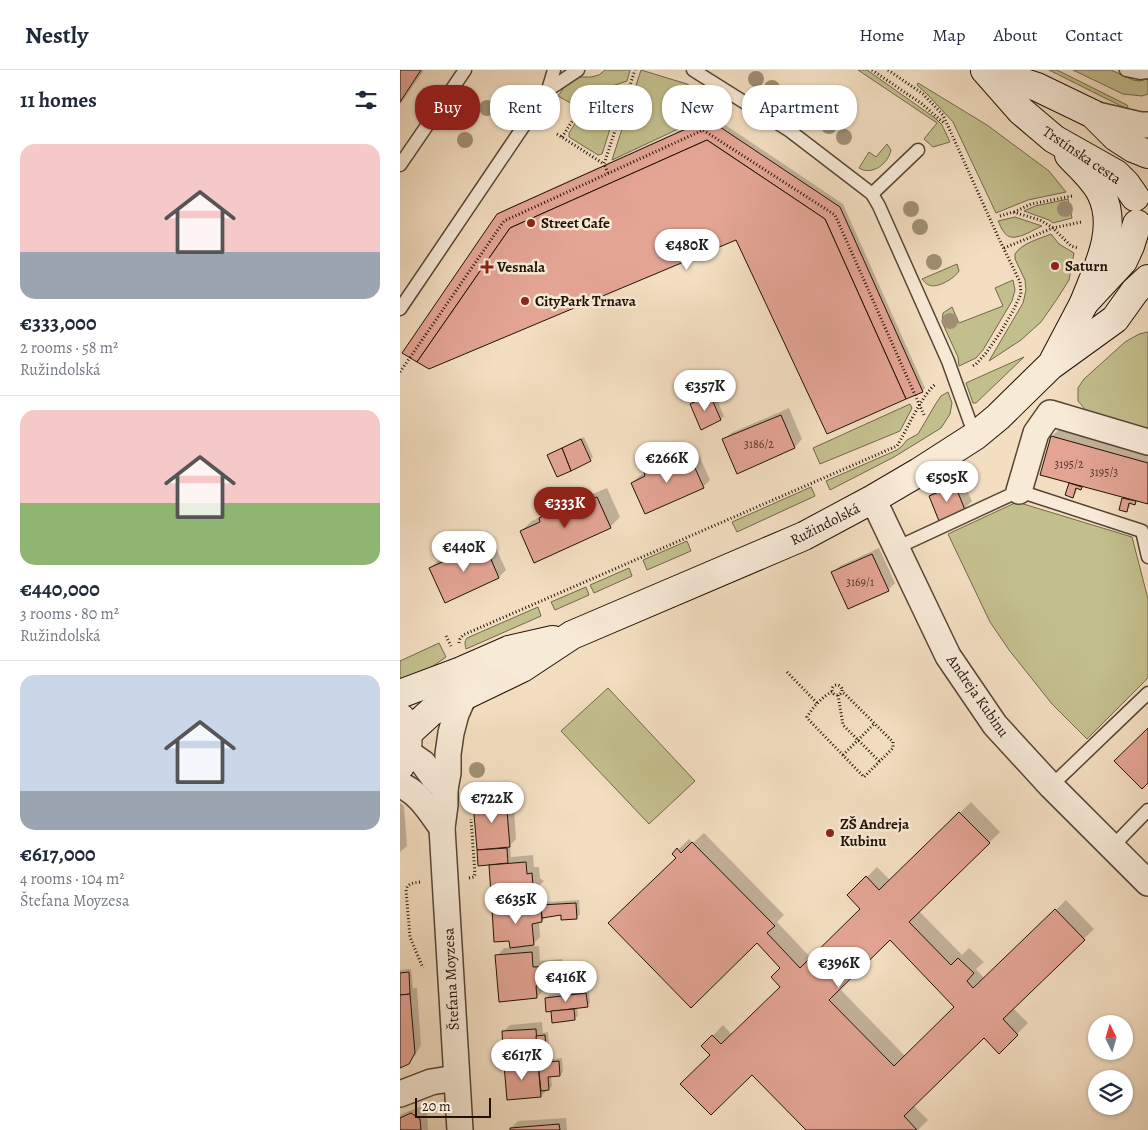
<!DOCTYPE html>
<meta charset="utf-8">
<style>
body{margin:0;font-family:Alegreya,serif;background:#f2f2f3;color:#1f2937;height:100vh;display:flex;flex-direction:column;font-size:19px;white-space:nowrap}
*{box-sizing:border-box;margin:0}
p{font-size:16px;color:#747a83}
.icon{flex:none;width:28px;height:28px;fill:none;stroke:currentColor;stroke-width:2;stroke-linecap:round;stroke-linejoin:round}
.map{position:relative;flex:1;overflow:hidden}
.panel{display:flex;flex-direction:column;background:#fff;width:400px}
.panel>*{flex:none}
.top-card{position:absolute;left:15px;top:15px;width:475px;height:45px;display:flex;gap:10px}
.needle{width:32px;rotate:355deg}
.fabs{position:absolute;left:688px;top:945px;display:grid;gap:10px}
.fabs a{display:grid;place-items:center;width:45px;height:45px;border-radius:50%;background:#fff;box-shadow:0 1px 4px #0004;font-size:25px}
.scale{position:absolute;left:15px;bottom:12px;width:76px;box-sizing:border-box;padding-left:5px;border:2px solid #211206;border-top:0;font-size:14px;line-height:18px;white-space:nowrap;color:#211206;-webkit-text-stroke:4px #f7ead7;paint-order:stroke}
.price{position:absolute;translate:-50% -42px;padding:0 11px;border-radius:18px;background:#fff;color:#222;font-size:16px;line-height:32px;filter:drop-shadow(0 1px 2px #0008)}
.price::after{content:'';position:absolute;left:50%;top:30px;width:15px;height:11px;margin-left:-8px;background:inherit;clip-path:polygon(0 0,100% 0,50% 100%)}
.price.on{background:#8f2418;color:#fff}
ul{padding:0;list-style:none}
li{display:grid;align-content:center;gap:10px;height:265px;padding:0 20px}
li+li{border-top:1px solid #e0e1e3}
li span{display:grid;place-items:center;height:155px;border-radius:15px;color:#555}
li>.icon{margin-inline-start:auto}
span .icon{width:90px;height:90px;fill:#fffc;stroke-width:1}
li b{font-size:21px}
h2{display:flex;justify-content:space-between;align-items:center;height:60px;padding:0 20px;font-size:21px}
.tag{padding:0 18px;border-radius:20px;background:#fff;box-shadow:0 1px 4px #0004;font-size:18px;line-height:45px}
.tag.on{background:#8f2418;color:#fff}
header{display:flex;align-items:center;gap:30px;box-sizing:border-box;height:70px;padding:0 25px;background:#fff;border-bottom:1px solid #e0e1e3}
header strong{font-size:24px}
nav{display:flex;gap:28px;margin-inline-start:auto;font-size:18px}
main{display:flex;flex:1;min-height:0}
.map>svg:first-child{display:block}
.green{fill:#c3bf8d;stroke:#72684a}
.shadow{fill:#0003;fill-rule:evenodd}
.building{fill:#e3a494;stroke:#211206;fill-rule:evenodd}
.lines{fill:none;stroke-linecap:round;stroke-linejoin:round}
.lane-casing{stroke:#564535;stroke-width:15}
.street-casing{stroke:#564535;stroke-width:28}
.secondary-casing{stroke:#211206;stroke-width:30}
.path{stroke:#211206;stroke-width:3;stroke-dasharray:1 2.5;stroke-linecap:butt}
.lane{stroke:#f7ead7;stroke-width:12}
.street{stroke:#f7ead7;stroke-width:25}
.secondary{stroke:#f7ead7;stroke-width:28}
.tree{fill:#9f8f74}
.poi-dot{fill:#8f2418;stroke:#f7ead7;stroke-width:2}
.labels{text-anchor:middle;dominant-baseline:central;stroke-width:5;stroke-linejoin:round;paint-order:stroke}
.number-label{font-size:12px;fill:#52362a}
.street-label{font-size:15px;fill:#211206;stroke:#f7ead7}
.poi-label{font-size:15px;font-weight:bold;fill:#211206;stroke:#f7ead7;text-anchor:start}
</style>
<header>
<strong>Nestly</strong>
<nav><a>Home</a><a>Map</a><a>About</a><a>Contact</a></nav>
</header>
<main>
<section class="panel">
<h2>11 homes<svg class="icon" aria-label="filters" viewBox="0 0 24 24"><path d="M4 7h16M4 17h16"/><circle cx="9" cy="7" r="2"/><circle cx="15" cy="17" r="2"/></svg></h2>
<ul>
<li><span style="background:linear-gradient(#f6c9c9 70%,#9aa5b1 0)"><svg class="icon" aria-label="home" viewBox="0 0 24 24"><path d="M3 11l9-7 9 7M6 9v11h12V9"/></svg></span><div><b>€333,000</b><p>2 rooms · 58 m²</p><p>Ružindolská</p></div></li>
<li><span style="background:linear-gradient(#f6c9c9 60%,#8fb573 0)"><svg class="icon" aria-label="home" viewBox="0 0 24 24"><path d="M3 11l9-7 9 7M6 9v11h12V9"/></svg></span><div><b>€440,000</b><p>3 rooms · 80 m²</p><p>Ružindolská</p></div></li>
<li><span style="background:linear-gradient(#c9d6e8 75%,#9aa5b1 0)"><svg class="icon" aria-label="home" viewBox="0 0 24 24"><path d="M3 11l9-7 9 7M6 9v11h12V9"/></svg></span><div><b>€617,000</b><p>4 rooms · 104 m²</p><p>Štefana Moyzesa</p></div></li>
</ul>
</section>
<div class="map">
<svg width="748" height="1060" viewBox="0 0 748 1060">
<rect width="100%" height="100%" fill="#f3dec1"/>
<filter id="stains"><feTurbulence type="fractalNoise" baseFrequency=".004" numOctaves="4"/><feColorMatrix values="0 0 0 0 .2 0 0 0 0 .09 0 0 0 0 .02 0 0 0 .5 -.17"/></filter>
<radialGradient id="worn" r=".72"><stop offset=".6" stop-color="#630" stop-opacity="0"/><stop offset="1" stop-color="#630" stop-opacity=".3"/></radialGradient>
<g class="green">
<path d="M 205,0 L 230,0 L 227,11 L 183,26 L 174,35 L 158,26 L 169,11 L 179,7 L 191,7 L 199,5 Z"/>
<path d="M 241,0 L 287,14 L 300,22 L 291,36 L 306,46 L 212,90 Z"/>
<path d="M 458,0 L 467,0 L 535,48 L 542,55 L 550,72 L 533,77 L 524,69 L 537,53 Z"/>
<path d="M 649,0 L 657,0 L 727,35 L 728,37 L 727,39 Z"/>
<path d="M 673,0 L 711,0 L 733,10 L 739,11 L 748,9 L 748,24 L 742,26 L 723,24 Z"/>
<path d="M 518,13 L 587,55 L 649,101 L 666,122 L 628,130 L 596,143 L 553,52 L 528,25 L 517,15 Z"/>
<path d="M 214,28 L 219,31 L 202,84 L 198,85 L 169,67 L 169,63 L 183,41 L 189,36 Z"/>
<path d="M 487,74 L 491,80 C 488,94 472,106 459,98 L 469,82 L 476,87 Z"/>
<path d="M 668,129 L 672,148 L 653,153 L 649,150 L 624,141 L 635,136 Z"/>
<path d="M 615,147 L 642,156 C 632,160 612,175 604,162 C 601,159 600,154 598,151 Z"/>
<path d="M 651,164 L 659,174 L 674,183 L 669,210 L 657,229 L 641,252 L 621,270 L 589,291 L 623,233 L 626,220 L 625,210 L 615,189 L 615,184 C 622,173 639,169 651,164 Z"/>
<path d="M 557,194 L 559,201 C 555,208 537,219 529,215 C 527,215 523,210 522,209 Z"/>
<path d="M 613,210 L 615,220 L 612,231 L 583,280 L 576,288 L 559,296 L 558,287 L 542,252 L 543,243 L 552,237 L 559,253 L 603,236 L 595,218 Z"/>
<path d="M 748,262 L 748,363 L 690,345 L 678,331 L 678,318 L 684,309 L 725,272 L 739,264 Z"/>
<path d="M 624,287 L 576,333 L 573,333 L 566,313 Z"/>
<path d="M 548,322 L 552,333 L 550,344 L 541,358 L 494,387 L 430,420 L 426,411 L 497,380 L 502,376 L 507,370 L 518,364 L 535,335 L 541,326 Z"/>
<path d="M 510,334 L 512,338 L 500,361 L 420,394 L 413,378 Z"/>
<path d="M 411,417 L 415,426 L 337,462 L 332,452 Z"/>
<path d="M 617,432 L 732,467 L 748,529 L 748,608 L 687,669 L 652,634 L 609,580 L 590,552 L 548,464 Z"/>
<path d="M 287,471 L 291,481 L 247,500 L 243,490 Z"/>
<path d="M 229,498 L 232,506 L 194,523 L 190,515 Z"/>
<path d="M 186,517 L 189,525 L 155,540 L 151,532 Z"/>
<path d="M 138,537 L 141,546 L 66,579 C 65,574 64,572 67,568 Z"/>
<path d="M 39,573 L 46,587 L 19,606 L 0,615 L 0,591 Z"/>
<path d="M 208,618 L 295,711 L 249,754 L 161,661 Z"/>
</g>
<g class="shadow">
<path d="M 0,0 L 24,0 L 0,35 Z"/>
<path d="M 312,46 L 443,134 L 525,318 L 522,321 L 336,168 L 98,145 L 102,141 Z"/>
<path d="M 314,323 L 324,346 L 321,349 L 302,358 L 291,334 L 294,331 Z"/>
<path d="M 389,338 L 402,369 L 395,377 L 338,402 L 324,370 L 331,363 Z"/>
<path d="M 674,345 L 748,365 L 748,433 L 738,430 L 734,434 L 731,432 L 730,437 L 726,441 L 720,439 L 725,427 L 684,416 L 681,419 L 677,418 L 676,423 L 673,426 L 667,424 L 670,412 L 642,405 L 652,366 Z"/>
<path d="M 184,367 L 193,387 L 190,390 L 148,385 L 152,382 Z"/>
<path d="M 297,381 L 310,410 L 303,417 L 232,413 L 239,406 L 245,403 L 252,395 L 284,382 L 286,386 Z"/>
<path d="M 562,409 L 572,431 L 565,438 L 540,449 L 530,426 L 537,419 Z"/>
<path d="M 207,418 L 220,447 L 210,457 L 121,461 L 132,451 L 142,446 L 150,438 L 188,421 L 190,425 Z"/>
<path d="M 91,467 L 106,500 L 99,507 L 46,531 L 30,498 L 38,491 Z"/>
<path d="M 479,478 L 495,513 L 488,520 L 432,503 L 440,496 Z"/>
<path d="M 113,723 L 116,769 L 110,775 L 111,787 L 133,785 L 134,797 L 139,797 L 140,808 L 144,811 L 140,815 L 142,830 L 148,829 L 148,832 L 179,830 L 180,844 L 177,848 L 162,844 L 147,846 L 142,851 L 139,851 L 140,867 L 131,876 L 139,876 L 140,891 L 162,889 L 164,913 L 157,920 L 150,914 L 143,914 L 144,920 L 137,927 L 97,886 L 104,878 L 111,878 L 110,870 L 96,871 L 91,793 L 79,794 L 74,733 L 81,726 Z"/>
<path d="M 571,732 L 600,762 L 519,841 L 562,885 L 569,878 L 584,892 L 576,899 L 585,909 L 666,830 L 694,859 L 613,938 L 628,953 L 599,982 L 584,966 L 513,1035 L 528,1050 L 518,1060 L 408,1060 L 352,1003 L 312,985 L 303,976 L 323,955 L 332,965 L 382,917 L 382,898 L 274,784 L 289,769 L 293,773 L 304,763 L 384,845 L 377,852 L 411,888 L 461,839 L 449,825 L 477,797 L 490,810 ZM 490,869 L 555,937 L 505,986 L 439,918 Z"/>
<path d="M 0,733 L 4,736 L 7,776 L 0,782 Z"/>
<path d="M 11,899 L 13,918 L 17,918 L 21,975 L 15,985 L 8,993 L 0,996 L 0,900 Z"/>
<path d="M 189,920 L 190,933 L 187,936 L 177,937 L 178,946 L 174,949 L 152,940 L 146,928 L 149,925 Z"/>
<path d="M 142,952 L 143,963 L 148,962 L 149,975 L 144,978 L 145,990 L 162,988 L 163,1002 L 160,1005 L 151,1006 L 152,1016 L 141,1026 L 103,962 L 110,955 Z"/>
<path d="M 19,1037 L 27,1042 L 28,1060 L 0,1060 L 0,1045 Z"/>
<path d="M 166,1048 L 167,1060 L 111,1060 L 111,1058 L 118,1051 Z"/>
</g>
<g class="building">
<path d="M 0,0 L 21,0 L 0,32 Z"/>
<path d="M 308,49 L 440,137 L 523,322 L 506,329 L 425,149 L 307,70 L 110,158 L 17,292 L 2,283 L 97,144 Z"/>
<path d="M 307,70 L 425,149 L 506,329 L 427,364 L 336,170 L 29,299 L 17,292 L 110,158 Z"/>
<path d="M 310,325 L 321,350 L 301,360 L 290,334 Z"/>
<path d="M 381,345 L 395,378 L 337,404 L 322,369 Z"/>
<path d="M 651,366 L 748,393 L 748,434 L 640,405 Z"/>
<path d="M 181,369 L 191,391 L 171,401 L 162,378 Z"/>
<path d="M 162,378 L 171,401 L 157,407 L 147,385 Z"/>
<path d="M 290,387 L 304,418 L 245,444 L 231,413 L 245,406 L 244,402 L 276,388 L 278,392 Z"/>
<path d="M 669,413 L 682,417 L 681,420 L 676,418 L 673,428 L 665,425 Z"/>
<path d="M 555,415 L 565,440 L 539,451 L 529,426 Z"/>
<path d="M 197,427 L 211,458 L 134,493 L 120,461 L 140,452 L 139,448 L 178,431 L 180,435 Z"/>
<path d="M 722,428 L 736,431 L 735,435 L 729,433 L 727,442 L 719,440 Z"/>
<path d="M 84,473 L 99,508 L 45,533 L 29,498 Z"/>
<path d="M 472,484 L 489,521 L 448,539 L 431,502 Z"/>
<path d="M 748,658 L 748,713 L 742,719 L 714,691 Z"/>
<path d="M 106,729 L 110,777 L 77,780 L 73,732 Z"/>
<path d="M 559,742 L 590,773 L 509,852 L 551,895 L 558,888 L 574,903 L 567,911 L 573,918 L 655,839 L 685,870 L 603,949 L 618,965 L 599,984 L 584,968 L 504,1046 L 517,1060 L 406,1060 L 352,1005 L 311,1045 L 280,1014 L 310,985 L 301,976 L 312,965 L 321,974 L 380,917 L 371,907 L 380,898 L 357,873 L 291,938 L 208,853 L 276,788 L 272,784 L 277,778 L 281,783 L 292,772 L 375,856 L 367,863 L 400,898 L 460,839 L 447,825 L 466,806 L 479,820 ZM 490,870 L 554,937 L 494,996 L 429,930 Z"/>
<path d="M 107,778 L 108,793 L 78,796 L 77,780 Z"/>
<path d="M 126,792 L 127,804 L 132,803 L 133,815 L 138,819 L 134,823 L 135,836 L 92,839 L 89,795 Z"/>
<path d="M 176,833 L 177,849 L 161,850 L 161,845 L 142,848 L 141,835 Z"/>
<path d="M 141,835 L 142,852 L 132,854 L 134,875 L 110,878 L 109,871 L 94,872 L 92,839 Z"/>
<path d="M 132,882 L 133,897 L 156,896 L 158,921 L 149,922 L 149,915 L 136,916 L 137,928 L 99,932 L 95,885 Z"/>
<path d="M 9,902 L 10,924 L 0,925 L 0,903 Z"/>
<path d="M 186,923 L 188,937 L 146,942 L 145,928 Z"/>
<path d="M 10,924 L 15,983 L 9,994 L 0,998 L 0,925 Z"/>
<path d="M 174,939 L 175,950 L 152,953 L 151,941 Z"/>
<path d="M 136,959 L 138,993 L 104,995 L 102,961 Z"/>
<path d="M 145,965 L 146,979 L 137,980 L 136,966 Z"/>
<path d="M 159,991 L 160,1006 L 148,1007 L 149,1020 L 141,1021 L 138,993 Z"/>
<path d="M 138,993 L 141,1027 L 107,1030 L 104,995 Z"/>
<path d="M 11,1043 L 20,1049 L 21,1060 L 0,1060 L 0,1048 Z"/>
<path d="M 159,1054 L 160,1060 L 110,1060 L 110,1058 Z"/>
</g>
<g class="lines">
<g class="lane-casing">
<g id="lane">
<path d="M 293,0 L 390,61 L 467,120 L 472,124 L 479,136 L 548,291 L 575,366"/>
<path d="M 726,0 L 740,3 L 748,2"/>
<path d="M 148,20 L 178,0"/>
<path d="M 0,95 L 65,0"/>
<path d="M 472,124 L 518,80"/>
<path d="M 0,239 L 148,20 L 154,0"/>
<path d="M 496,478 L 619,421 L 742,461 L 748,487"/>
<path d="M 651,716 L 748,623"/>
<path d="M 712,777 L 748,740"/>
</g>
</g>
<g class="street-casing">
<g id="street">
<path d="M 693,44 L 740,55 L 748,55"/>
<path d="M 619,421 L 636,363 L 650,343 L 748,372"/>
<path d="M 473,429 L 548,586 L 595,655 L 651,716 L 748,813"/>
<path d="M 7,682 L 23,693 L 34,708 L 45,719"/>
<path d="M 0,715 C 19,722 31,743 42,758"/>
<path d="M 0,1024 L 31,1012 L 56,1008"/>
<path d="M 60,1060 L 42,758 L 45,735 L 45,719 L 48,703 L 48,684 L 51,663 L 56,644 L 64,626"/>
</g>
</g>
<g class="secondary-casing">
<g id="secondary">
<path d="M 585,0 L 621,41 L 654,69 L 716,104 L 726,114 L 735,127"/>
<path d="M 585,0 L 637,17 L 693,44 L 716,67 L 733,78 L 748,84"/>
<path d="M 669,85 C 680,97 694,109 701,123 C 719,159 697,199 684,233"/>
<path d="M 654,290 L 684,233 L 723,191 L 730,176 L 737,154"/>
<path d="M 0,624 L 61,601 L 109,580 L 153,570"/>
<path d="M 7,664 L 31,642 L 46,632 L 64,626 L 122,598 L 172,565 L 404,466 L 473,429 L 519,402 L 575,366 L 598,347 L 650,296 L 715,249 L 735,221 L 748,209"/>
<path d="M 0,696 C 10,682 10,663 1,648"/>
</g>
</g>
<g class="path">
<path d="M 472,0 L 522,34 L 545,54"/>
<path d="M 488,0 L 523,24 L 543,45 L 600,171 L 620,212 L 621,224 L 613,241 L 600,263 L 586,283 L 576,294 L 571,297"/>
<path d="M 157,64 L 204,94"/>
<path d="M 162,67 L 184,33 L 229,18"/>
<path d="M 208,103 L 204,94 L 235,0"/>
<path d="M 614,142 L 631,134 L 672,126"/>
<path d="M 600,146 L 613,142 L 640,150 L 653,158 L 671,176 L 678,178"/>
<path d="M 604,178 L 653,158 L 681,152"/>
<path d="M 0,302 L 104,151 L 303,60 L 435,145 L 524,345"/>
<path d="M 46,566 L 51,576"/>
<path d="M 59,573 L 60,569 L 63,565 L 497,376 C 507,360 522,324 536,314"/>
<path d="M 387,602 L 418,634"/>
<circle cx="437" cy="620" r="5"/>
<path d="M 432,622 C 423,626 412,638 407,647 L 409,650 L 464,707 L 493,678 L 493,672 L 445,624 L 442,622"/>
<path d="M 438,625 L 443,655 L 479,691"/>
<path d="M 443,685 L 475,653"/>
<path d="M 69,808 L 74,807 L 75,804 L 71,749"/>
<path d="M 20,812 C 13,813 8,813 6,820 L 10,867 L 23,898"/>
</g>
<use href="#lane" class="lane"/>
<use href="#street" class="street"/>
<use href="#secondary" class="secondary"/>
</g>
<g class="tree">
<circle cx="356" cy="9" r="8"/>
<circle cx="372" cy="18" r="8"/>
<circle cx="87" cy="38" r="8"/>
<circle cx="413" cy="46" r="8"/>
<circle cx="429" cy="56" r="8"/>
<circle cx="444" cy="67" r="8"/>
<circle cx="65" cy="70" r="8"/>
<circle cx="511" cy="139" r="8"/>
<circle cx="665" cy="139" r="8"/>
<circle cx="520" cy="157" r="8"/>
<circle cx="534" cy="192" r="8"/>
<circle cx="550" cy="251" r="8"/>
<circle cx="77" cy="700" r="8"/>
</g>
<g class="poi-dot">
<circle cx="131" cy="153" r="5"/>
<circle cx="655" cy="196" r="5"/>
<path d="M84.5 189.5h5v5h5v5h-5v5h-5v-5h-5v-5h5z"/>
<circle cx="125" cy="231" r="5"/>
<circle cx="430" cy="763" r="5"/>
</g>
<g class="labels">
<g class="number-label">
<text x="359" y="374">3186/2</text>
<text x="669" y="394">3195/2</text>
<text x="704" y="402">3195/3</text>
<text x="460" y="512">3169/1</text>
</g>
<g class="street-label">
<text transform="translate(682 85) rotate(34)">Trstínska cesta</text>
<text transform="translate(425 454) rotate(-27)">Ružindolská</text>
<text transform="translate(578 626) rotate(55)">Andreja Kubinu</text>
<text transform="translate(51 909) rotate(-93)">Štefana Moyzesa</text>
</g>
<g class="poi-label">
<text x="141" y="153">Street Cafe</text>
<text x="665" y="196">Saturn</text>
<text x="97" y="197">Vesnala</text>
<text x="135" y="231">CityPark Trnava</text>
<text x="440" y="754">ZŠ Andreja<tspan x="440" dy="17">Kubinu</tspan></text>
</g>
</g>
<rect width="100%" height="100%" filter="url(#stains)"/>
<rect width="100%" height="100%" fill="url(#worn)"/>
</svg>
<div class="fabs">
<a><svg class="needle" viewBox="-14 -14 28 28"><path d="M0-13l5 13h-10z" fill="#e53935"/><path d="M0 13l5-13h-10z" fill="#747a83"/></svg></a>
<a><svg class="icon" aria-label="layers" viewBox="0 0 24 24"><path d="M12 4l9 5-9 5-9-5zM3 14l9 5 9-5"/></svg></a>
</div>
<div class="scale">20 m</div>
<b class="price" style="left:287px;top:201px">€480K</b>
<b class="price" style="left:305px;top:342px">€357K</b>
<b class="price" style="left:267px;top:414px">€266K</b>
<b class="price" style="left:547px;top:433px">€505K</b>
<b class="price on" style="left:165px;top:459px">€333K</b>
<b class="price" style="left:64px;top:503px">€440K</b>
<b class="price" style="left:92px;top:754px">€722K</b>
<b class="price" style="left:116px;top:855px">€635K</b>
<b class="price" style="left:439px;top:919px">€396K</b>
<b class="price" style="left:166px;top:933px">€416K</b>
<b class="price" style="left:122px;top:1011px">€617K</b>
<div class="top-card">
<a class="tag on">Buy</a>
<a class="tag">Rent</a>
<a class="tag">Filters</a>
<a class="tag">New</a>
<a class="tag">Apartment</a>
</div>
</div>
</main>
